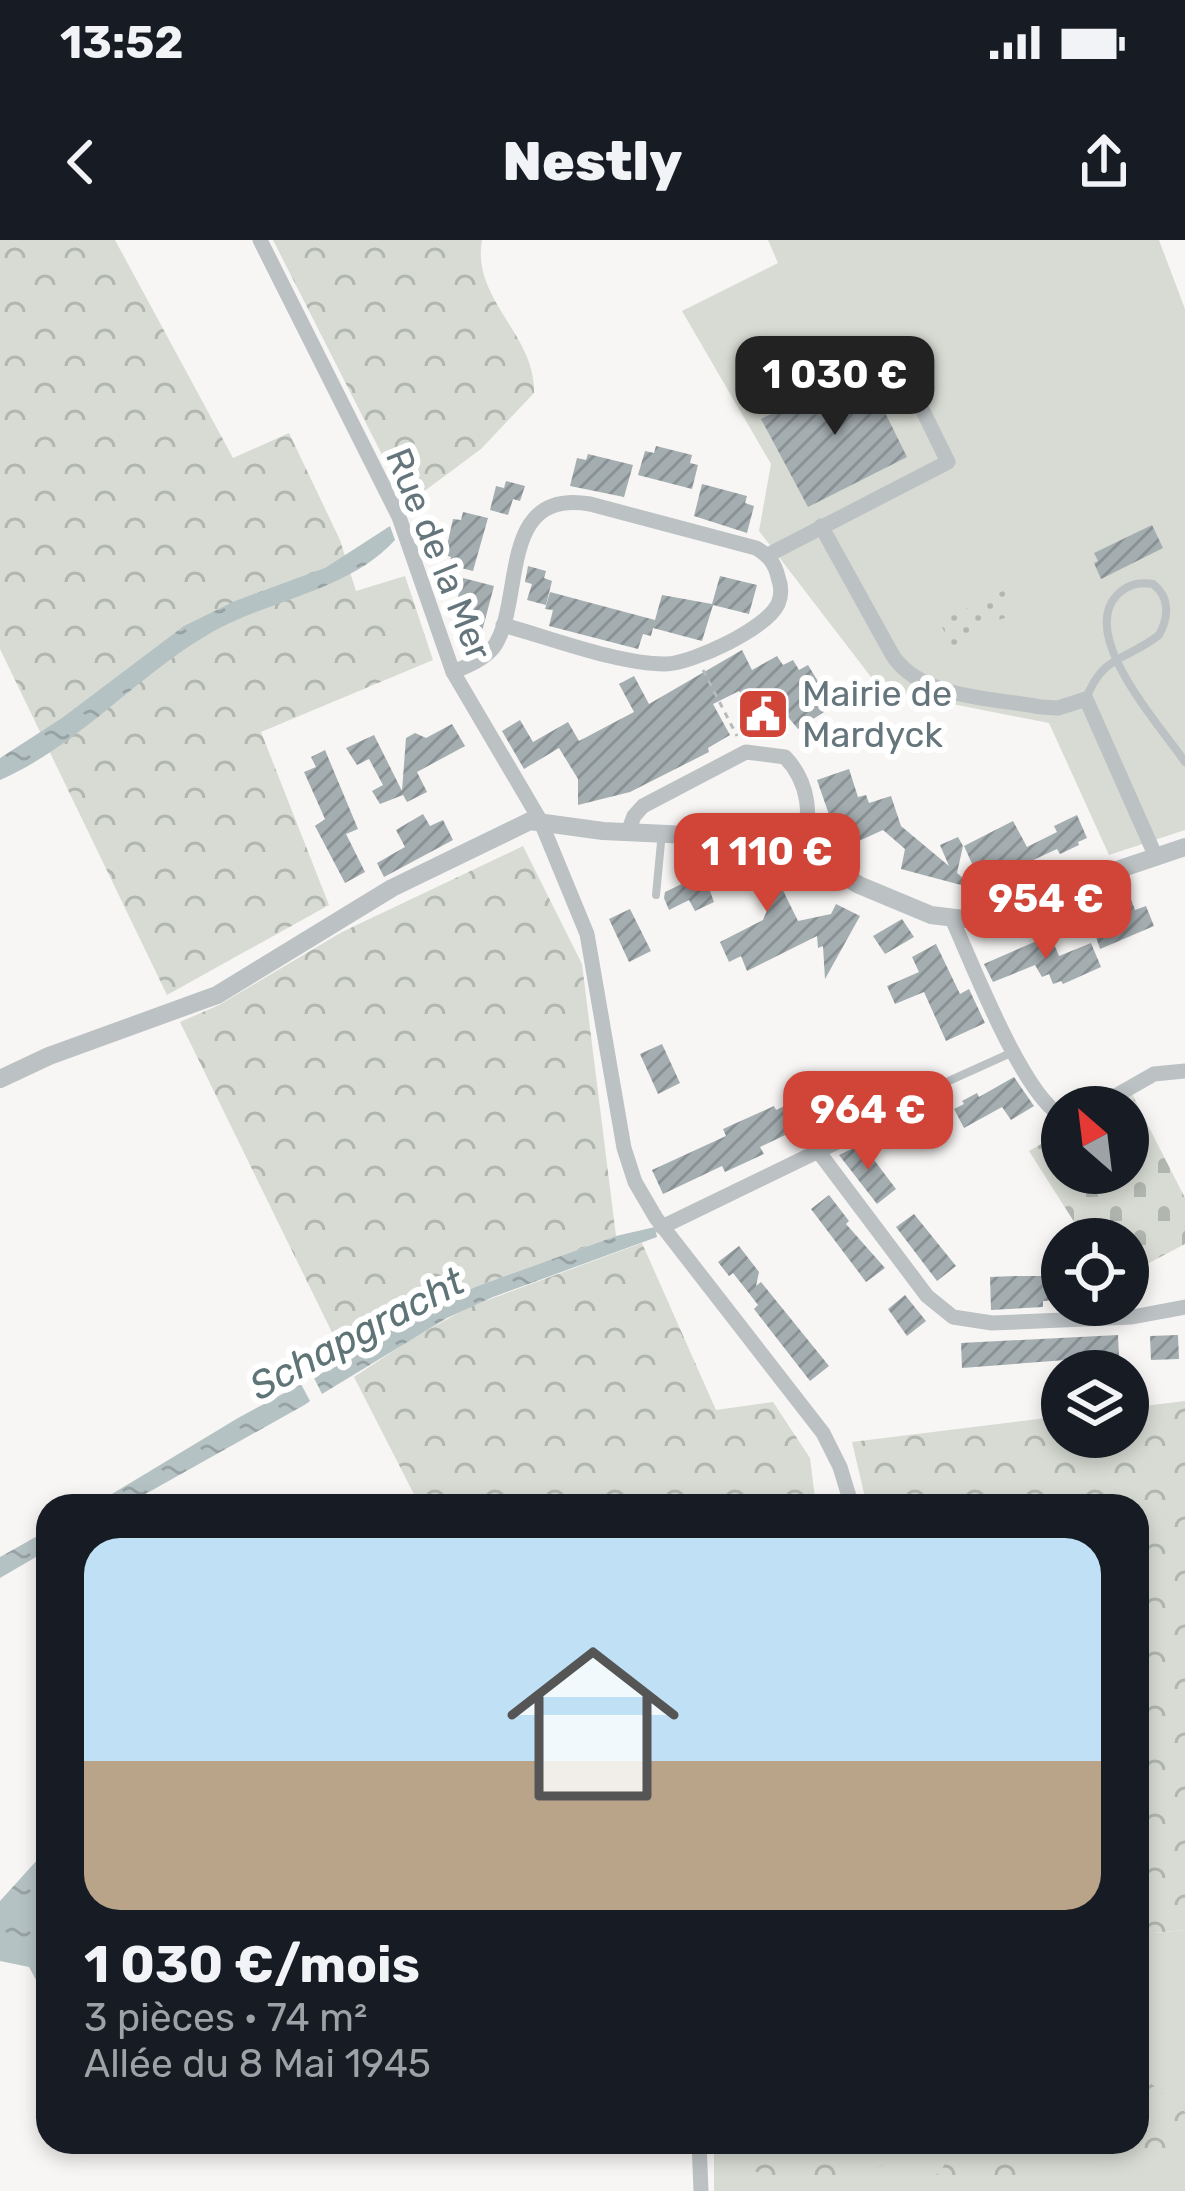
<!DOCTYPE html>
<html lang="fr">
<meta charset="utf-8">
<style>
body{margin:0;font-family:Rubik,sans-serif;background:#242831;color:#f1f3f6;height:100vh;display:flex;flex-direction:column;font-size:45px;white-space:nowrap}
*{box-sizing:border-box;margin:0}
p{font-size:39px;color:#9ea1a6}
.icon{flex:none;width:66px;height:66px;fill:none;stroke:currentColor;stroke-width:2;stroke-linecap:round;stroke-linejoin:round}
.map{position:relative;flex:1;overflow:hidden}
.sheet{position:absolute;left:36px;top:1254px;width:1113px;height:660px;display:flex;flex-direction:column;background:#171b24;border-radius:36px;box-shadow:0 6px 18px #0003}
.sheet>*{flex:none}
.needle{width:78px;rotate:332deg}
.buttons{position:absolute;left:1041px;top:846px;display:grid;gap:24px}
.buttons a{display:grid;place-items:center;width:108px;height:108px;border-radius:50%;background:#171b24;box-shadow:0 6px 18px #0003;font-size:60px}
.price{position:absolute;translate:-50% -102px;padding:0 27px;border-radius:24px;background:#d14539;color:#fff;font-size:39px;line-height:78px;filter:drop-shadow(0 3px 6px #0008)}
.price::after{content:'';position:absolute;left:50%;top:72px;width:36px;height:27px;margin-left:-18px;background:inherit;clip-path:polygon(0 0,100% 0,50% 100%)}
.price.current{background:#222;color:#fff}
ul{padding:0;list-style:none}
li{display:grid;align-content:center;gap:24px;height:636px;padding:0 48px}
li+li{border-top:3px solid #363941}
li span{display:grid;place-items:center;height:372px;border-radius:36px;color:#555}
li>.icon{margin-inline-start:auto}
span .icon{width:216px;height:216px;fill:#fffc;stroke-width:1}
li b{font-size:51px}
.status{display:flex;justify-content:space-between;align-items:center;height:84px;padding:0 60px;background:#171b24;direction:ltr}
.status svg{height:33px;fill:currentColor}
header{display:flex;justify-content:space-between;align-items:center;height:156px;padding:0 48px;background:#171b24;font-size:54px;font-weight:800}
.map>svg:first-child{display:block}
.grass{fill:#d7dbd3}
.forest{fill:url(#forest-crowns)}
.cemetery{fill:url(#cemetery-stones)}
.park{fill:url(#park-dots)}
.water{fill:url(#water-ripples)}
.building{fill:url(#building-hatch)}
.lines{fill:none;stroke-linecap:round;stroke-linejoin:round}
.path{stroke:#b6babc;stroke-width:3;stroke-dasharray:6 6;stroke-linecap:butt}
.service{stroke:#bcc1c3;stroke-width:8}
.minor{stroke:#bcc1c3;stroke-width:15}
.tertiary{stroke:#bcc1c3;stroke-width:18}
.labels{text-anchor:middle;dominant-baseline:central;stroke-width:12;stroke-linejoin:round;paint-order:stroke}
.street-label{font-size:36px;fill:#65757c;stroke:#fff}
.poi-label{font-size:36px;fill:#65757c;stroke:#fff;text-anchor:start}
.water-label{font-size:39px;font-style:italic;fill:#5f7477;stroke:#fff}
</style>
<div class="status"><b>13:52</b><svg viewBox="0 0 49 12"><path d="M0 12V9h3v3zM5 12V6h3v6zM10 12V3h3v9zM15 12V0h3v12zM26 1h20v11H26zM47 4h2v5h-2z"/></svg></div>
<header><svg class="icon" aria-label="back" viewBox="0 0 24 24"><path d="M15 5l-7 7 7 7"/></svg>Nestly<svg class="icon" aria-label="share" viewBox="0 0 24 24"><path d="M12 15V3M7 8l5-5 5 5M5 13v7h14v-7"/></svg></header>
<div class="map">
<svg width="1185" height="1951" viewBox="0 0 1185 1951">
<defs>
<pattern id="forest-crowns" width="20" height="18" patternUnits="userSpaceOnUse" patternTransform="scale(3)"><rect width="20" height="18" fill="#d7dbd3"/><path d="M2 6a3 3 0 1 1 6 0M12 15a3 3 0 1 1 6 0" fill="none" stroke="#b2b6b0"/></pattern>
<pattern id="cemetery-stones" width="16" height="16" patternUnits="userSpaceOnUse" patternTransform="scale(3)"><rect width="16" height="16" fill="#d7dbd3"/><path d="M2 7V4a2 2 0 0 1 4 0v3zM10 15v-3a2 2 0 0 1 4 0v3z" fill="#b2b6b0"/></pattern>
<pattern id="park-dots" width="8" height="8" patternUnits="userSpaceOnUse" patternTransform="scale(3)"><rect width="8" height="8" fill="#d7dbd3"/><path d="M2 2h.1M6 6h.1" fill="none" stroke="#b2b6b0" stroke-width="1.8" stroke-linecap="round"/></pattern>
<pattern id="water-ripples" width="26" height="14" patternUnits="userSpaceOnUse" patternTransform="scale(3)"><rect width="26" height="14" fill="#b5c2c4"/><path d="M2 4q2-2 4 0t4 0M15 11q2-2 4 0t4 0" fill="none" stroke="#97a2a4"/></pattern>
<pattern id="building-hatch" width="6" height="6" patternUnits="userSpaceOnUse" patternTransform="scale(3)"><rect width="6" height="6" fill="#a4adb0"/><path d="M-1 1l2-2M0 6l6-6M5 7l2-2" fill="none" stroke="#899194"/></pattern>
</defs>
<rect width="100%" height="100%" fill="#f7f6f4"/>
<g class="grass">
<path d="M 768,0 L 1159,0 L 1185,69 L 1185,590 L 1109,615 L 1049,483 L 881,450 L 759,291 L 771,224 L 682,71 L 778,23 Z"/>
<path d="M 1137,1690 L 1155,1693 L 1185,1690 L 1185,1951 L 714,1951 L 714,1902 L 1137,1902 Z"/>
</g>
<g class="forest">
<path d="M 0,0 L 115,0 L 233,218 L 289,193 L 340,300 L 356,351 L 405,336 L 433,420 L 261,492 L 329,665 L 167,755 L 0,409 Z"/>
<path d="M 273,0 L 482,0 C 471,59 536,95 534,153 L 481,209 L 407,264 Z"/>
<path d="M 523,606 L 582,724 L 616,996 L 475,1047 L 345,1119 L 180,782 L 219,765 L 342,692 Z"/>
<path d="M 642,1003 L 716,1170 L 773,1162 L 810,1218 L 816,1266 L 420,1266 L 354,1137 L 410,1100 L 469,1067 Z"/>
<path d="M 1185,1161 L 1185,1690 L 1154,1693 L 1137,1690 L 1137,1266 L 867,1266 L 852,1202 L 1062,1176 L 1062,1197 L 1128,1197 L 1128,1168 Z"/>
<path d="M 1137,1832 L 1185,1872 L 1185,1913 L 1168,1927 L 1149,1935 L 1094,1902 L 1137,1902 Z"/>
<path d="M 721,1902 L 921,1902 L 892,1921 L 833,1946 L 798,1951 L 733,1921 Z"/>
<path d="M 971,1902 L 977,1902 L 988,1920 L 1014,1924 L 1067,1951 L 920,1951 L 942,1929 L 955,1905 Z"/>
</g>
<path class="cemetery" d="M 1131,852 L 1185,958 L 1185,1004 L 1128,1034 L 1128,999 L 1085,999 L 1029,911 L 1062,892 L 1062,933 L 1128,933 L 1128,867 L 1105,867 Z"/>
<path class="park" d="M 1005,350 L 1013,375 L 987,384 L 983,394 L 954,409 L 939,382 Z"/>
<g class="water">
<path d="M 390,286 L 395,300 C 350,350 272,359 214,391 C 138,434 80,505 0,540 L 0,518 L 62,478 L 184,386 L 235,361 L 325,328 Z"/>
<path d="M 655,987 L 657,997 L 493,1057 L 447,1078 L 322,1154 L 314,1138 L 394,1089 L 475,1047 L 616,996 Z"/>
<path d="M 301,1144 L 310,1161 L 306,1164 L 124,1266 L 92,1266 L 238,1178 Z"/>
<path d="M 48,1290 L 48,1310 L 0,1338 L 0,1317 Z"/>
<path d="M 48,1608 L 48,1762 L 29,1727 L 0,1721 L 0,1661 Z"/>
</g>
<g class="building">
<path d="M 863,128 L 907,217 L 808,267 L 761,179 Z"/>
<path d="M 656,206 L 692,215 L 690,223 L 698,225 L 692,249 L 638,235 L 645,211 L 654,213 Z"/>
<path d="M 588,214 L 633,225 L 624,257 L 570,246 L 577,218 L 586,220 Z"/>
<path d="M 506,241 L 525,246 L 520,261 L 513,259 L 508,275 L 490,270 L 496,246 L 504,248 Z"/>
<path d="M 702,244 L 747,256 L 745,263 L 754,266 L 747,293 L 694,276 Z"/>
<path d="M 463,272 L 488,278 L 473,331 L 449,325 L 451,317 L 445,315 L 453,279 L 461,280 Z"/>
<path d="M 1152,285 L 1163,308 L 1101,339 L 1094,323 L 1098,321 L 1094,313 Z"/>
<path d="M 528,326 L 546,331 L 544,338 L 552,341 L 546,365 L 527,360 L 532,344 L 525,342 Z"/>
<path d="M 720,336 L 757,345 L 749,374 L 713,365 L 702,401 L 653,388 L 651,396 L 643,394 L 638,409 L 549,386 L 553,370 L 545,369 L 550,352 L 655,380 L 662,355 L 712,364 Z"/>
<path d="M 463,338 L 494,346 L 480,399 L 455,393 L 458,385 L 451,382 Z"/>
<path d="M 742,410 L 752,430 L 777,416 L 783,425 L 793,420 L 799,430 L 808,425 L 833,466 L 798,489 L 783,471 L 758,484 L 739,451 L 713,464 L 730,495 L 708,508 L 709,512 L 630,552 L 578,565 L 578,539 L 559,508 L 524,529 L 502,491 L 520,480 L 533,502 L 568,482 L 579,501 L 634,472 L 619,444 L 634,436 L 649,464 Z"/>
<path d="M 452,484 L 465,506 L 417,532 L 427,552 L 407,562 L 403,555 L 380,564 L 372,551 L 383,545 L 369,519 L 357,525 L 346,508 L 374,495 L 402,551 L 406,498 L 415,493 L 426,498 Z"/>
<path d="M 325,510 L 358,589 L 346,594 L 365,632 L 345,643 L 315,586 L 325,579 L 304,532 L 316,527 L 311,517 Z"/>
<path d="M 849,529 L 858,557 L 866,555 L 869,563 L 891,556 L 901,586 L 949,626 L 940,605 L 958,597 L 963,606 L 957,633 L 976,649 L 901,629 L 905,609 L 883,590 L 841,609 L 817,540 Z"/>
<path d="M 423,574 L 430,586 L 443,580 L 453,600 L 384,637 L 377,623 L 405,607 L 396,590 Z"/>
<path d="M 1077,575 L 1087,598 L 1078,602 L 1079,605 L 1060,614 L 1057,609 L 1016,628 L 1013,623 L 979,639 L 964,606 L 1013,581 L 1027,607 L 1057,592 L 1054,586 Z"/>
<path d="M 765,614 L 798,681 L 831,674 L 836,664 L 860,676 L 825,739 L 823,706 L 818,708 L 817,696 L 747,731 L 741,716 L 729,722 L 720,702 L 763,680 L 768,668 L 751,633 L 710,651 L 714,662 L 695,671 L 689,660 L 669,670 L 664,658 L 665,652 L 742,615 Z"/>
<path d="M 1126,645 L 1135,670 L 1146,666 L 1154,686 L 1100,709 L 1083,658 Z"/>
<path d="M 630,669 L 651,711 L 629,722 L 609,679 Z"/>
<path d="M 902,679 L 914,697 L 885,714 L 873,696 Z"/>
<path d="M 1041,699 L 1043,703 L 1052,699 L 1059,716 L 1091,703 L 1101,727 L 1063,744 L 1061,741 L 1053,744 L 1049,734 L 1042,737 L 1035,725 L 993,742 L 984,724 Z"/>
<path d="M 936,704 L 960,754 L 969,749 L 985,783 L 946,801 L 924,752 L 895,764 L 887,746 L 919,732 L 912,717 Z"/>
<path d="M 662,804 L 680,843 L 658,854 L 640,814 Z"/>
<path d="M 847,837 L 858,861 L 760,907 L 764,914 L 725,932 L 722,926 L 663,954 L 652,930 L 726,896 L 723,889 L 774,866 L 776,870 Z"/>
<path d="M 1014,837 L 1034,866 L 1011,880 L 1002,867 L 964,888 L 954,869 L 964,864 L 962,861 L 977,853 L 979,857 Z"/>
<path d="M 862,904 L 896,949 L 877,964 L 839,915 Z"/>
<path d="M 829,955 L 849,981 L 846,984 L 885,1028 L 866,1042 L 811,969 Z"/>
<path d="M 914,974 L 956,1026 L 937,1041 L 896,987 Z"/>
<path d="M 739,1006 L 759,1032 L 756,1046 L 761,1042 L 829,1126 L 810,1141 L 754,1069 L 758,1065 L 748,1052 L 733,1033 L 729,1036 L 718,1022 Z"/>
<path d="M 1015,1036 L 1057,1036 L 1059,1060 L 1043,1061 L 1043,1067 L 991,1070 L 990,1037 Z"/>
<path d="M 905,1055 L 926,1081 L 907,1096 L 888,1069 Z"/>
<path d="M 1118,1095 L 1119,1116 L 962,1128 L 961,1103 Z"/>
<path d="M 1178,1095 L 1179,1119 L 1151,1120 L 1150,1096 Z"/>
</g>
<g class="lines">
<path class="path" d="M 703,430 L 737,496"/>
<g class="service">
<path d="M 1086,459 C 1103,414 1126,421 1159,395 C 1169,377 1170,357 1153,344 C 1139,342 1128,344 1117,355 C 1078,396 1160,485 1185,522"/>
<path d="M 656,655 L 662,592"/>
<path d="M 931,849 L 1013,812"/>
</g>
<g class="minor">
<path d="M 260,0 L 399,277 L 453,432 L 540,580 L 587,694 L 624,908 L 635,942 L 656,978 L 823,1193 L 840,1227 L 852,1266"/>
<path d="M 821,286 L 893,416 C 922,459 994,458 1041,467 L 1058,468 L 1086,459 L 1156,617"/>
<path d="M 768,315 L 948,222 L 896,116"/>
<path d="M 453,432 C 467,426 483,420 493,408 C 526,363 495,248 590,264 L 756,308 C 768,315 775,323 778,337 C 781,345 782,355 778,364 C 766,389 693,423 666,424 C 621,425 548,397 503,385"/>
<path d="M 628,592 L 634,576 L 643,566 L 746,512 L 785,517 C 809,542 813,577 801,608"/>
<path d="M 952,679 C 972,723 1023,856 1062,876"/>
<path d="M 1096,867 L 1154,834 L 1185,831"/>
<path d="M 818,911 L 927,1056 L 953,1077 L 992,1083 L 1132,1077 L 1185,1067"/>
<path d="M 662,987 L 864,889"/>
<path d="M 699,1902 L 701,1951"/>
</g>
<path class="tertiary" d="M 0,839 L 49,816 L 217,755 L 392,648 L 530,581 L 603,591 L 774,599 L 793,604 L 859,645 L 931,675 L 964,679 L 986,674 L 1185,607"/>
</g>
<defs>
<g id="civic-square" transform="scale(2.7)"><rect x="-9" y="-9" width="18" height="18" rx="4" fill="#d14539" stroke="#fff"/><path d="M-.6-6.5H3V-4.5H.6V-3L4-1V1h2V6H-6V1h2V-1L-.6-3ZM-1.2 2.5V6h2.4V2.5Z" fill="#fff"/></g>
</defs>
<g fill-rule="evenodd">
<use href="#civic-square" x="763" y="474"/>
</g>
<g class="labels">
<g class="street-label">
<text transform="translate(439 314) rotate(68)">Rue de la Mer</text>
</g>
<g class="poi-label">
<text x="802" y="453">Mairie de<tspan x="802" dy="41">Mardyck</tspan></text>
</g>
<g class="water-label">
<text transform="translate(357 1094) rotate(-28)">Schapgracht</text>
</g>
</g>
</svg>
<div class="buttons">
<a><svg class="needle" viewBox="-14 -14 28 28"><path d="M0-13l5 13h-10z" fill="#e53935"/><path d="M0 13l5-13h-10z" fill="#9ea1a6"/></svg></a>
<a><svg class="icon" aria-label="locate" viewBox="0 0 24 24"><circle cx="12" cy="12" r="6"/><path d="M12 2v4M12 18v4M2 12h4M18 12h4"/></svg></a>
<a><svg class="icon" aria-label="layers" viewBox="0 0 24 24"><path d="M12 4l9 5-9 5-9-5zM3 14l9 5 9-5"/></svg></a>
</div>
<b class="price current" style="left:835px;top:198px">1 030 €</b>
<b class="price" style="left:767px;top:675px">1 110 €</b>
<b class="price" style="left:1046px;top:722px">954 €</b>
<b class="price" style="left:868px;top:933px">964 €</b>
<section class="sheet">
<ul>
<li><span style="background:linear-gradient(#bfe0f5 60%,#b9a48a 0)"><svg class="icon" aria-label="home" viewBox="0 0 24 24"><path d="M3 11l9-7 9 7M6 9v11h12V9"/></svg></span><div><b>1 030 €/mois</b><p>3 pièces · 74 m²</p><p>Allée du 8 Mai 1945</p></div></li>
</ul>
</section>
</div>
